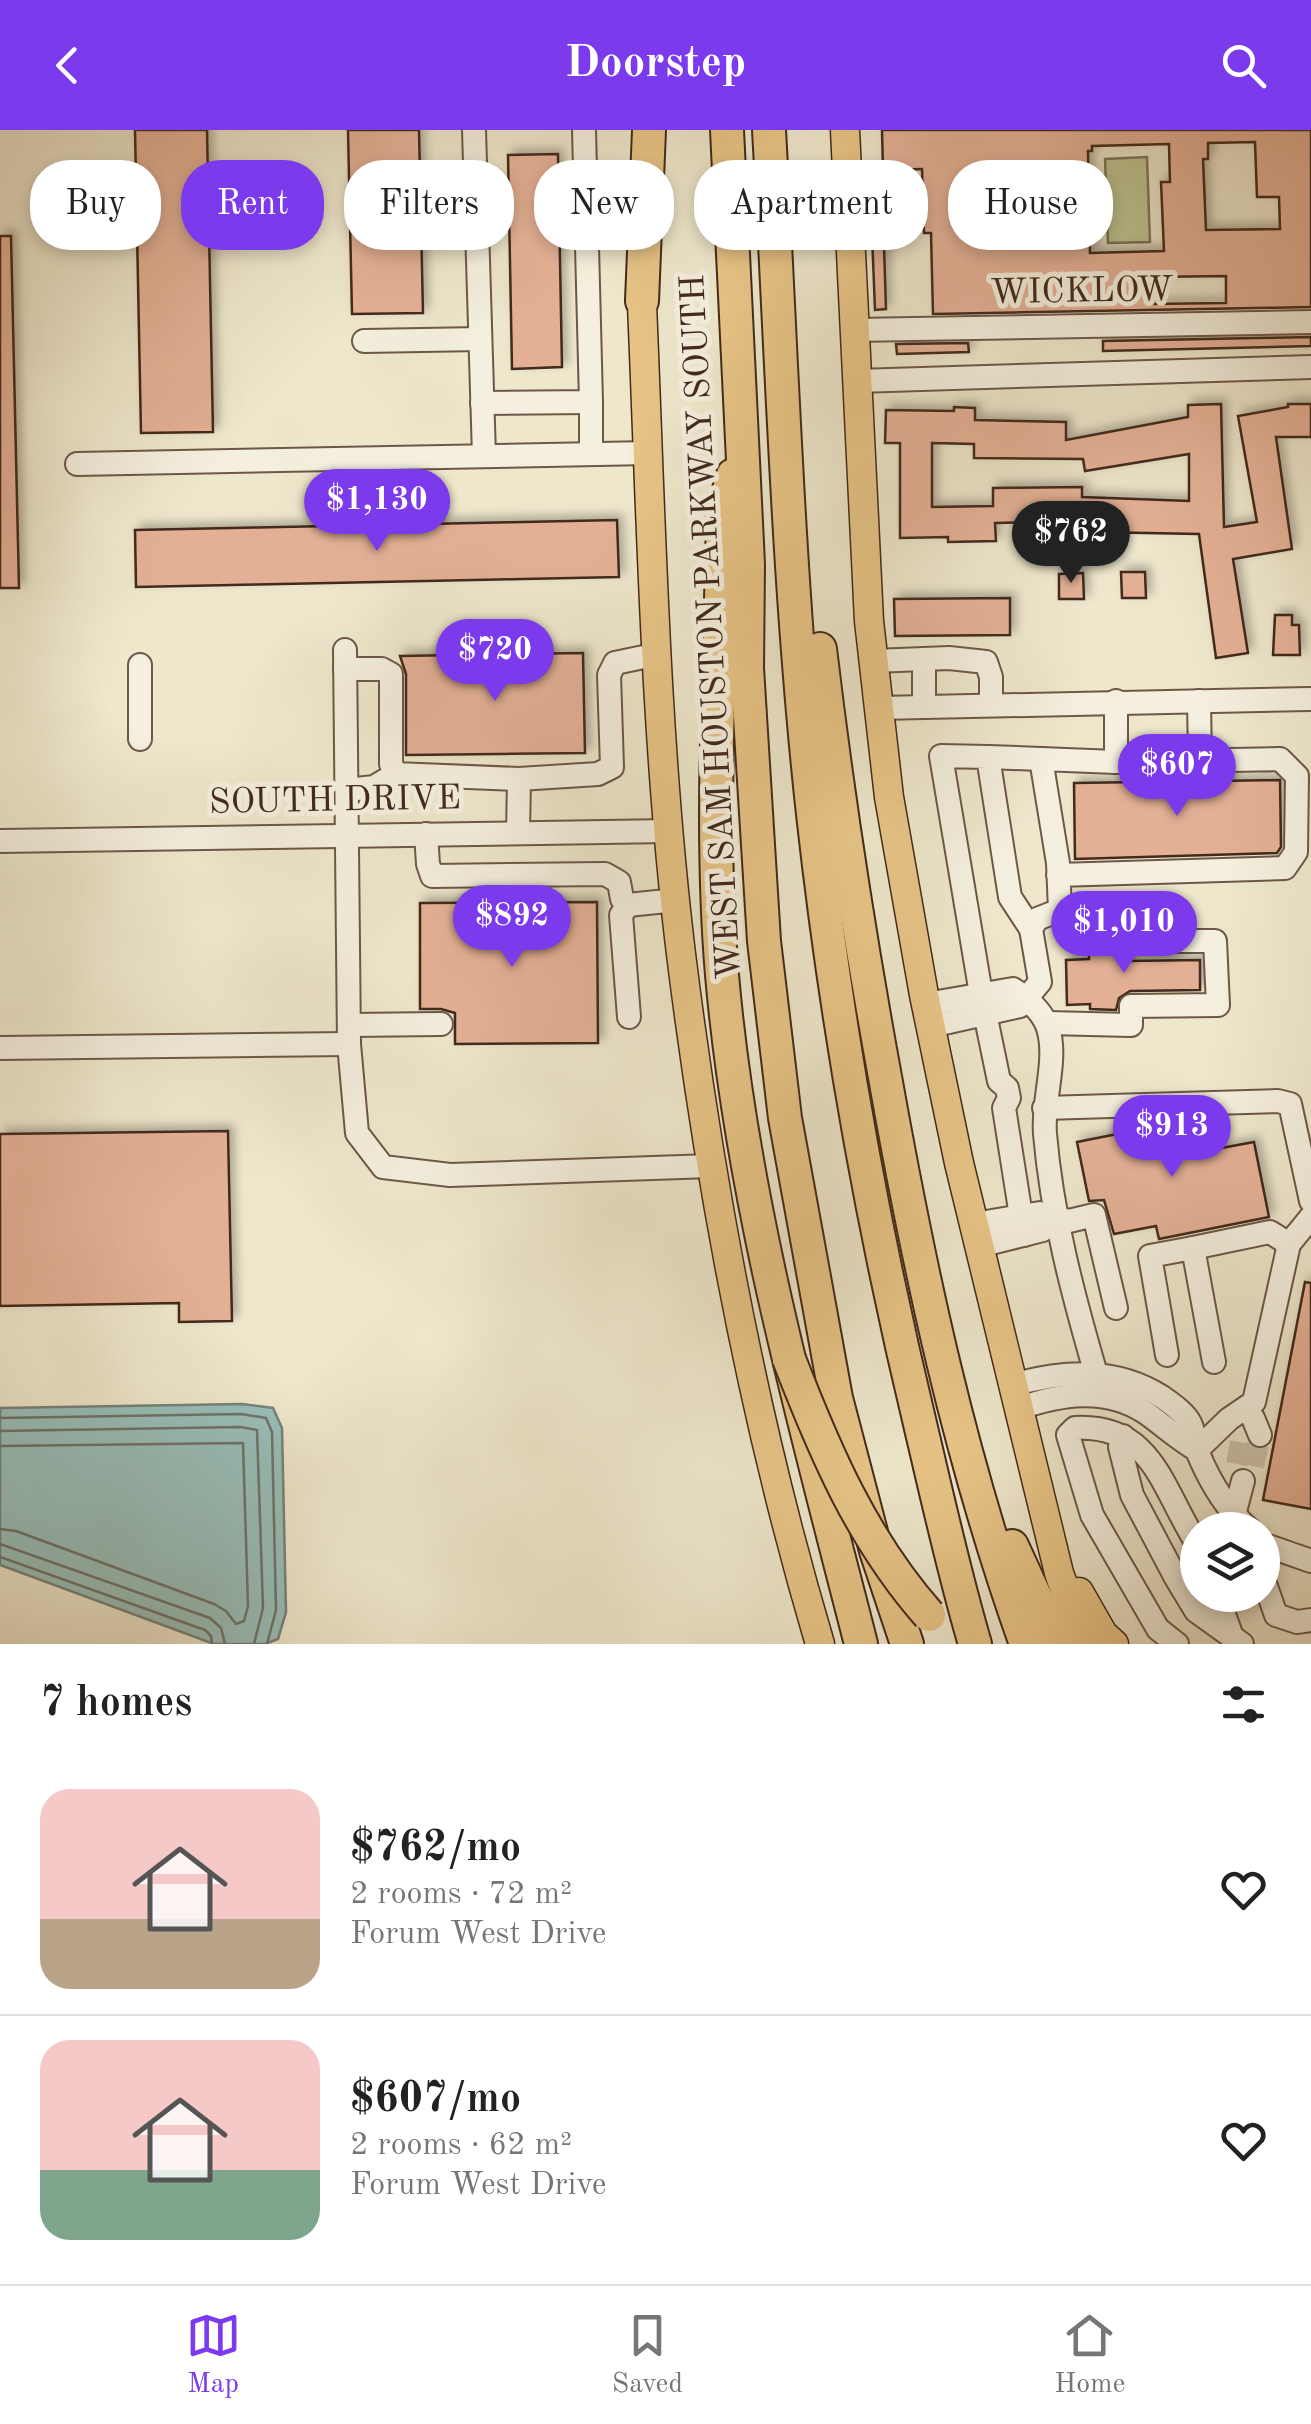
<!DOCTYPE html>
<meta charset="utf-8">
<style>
body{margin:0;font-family:"Old Standard TT",serif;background:#f6f6f6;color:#222;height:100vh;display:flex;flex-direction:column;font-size:38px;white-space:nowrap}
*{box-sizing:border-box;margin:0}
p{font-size:32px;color:#767676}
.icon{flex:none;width:55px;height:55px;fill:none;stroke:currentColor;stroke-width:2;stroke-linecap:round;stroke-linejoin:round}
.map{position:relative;height:1514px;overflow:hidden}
.sheet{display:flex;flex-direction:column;background:#fff;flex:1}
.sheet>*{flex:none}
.top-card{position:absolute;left:30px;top:30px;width:1252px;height:90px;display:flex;gap:20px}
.controls{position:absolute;left:1180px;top:1382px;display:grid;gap:20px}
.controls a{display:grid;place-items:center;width:100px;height:100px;border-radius:50%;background:#fff;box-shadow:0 5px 15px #0003;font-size:50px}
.price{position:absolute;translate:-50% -85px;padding:0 22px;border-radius:35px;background:#7c3aed;color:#fff;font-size:32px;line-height:65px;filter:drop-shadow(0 2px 5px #0008)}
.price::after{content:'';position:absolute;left:50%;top:60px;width:30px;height:22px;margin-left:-15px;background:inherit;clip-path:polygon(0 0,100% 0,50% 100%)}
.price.active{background:#222;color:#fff}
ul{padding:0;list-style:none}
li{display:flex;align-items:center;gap:30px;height:250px;padding:0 40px}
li+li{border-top:2px solid #e0e0e0}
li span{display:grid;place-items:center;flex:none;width:280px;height:200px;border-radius:30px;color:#555}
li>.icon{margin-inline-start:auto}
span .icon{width:120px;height:120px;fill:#fffc;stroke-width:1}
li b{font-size:42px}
h2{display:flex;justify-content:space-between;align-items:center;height:120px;padding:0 40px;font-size:42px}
.pill{padding:0 35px;border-radius:40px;background:#fff;box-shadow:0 5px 15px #0003;font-size:35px;line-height:90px}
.pill.active{background:#7c3aed;color:#fff}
header{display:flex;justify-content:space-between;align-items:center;height:130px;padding:0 40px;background:#7c3aed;color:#fff;font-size:45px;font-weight:800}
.dock{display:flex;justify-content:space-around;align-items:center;height:140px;border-top:2px solid #e0e0e0;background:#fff;font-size:28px;color:#767676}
.dock a{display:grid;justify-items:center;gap:5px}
.dock .active{color:#7c3aed}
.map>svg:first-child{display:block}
.green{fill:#bec494;stroke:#807658;stroke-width:2.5}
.water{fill:#99bfba;stroke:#76837a;stroke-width:2.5}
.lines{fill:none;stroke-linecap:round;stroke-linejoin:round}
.shore{stroke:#6e746a;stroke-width:2.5}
.building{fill:#e3b095;stroke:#42291b;stroke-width:2.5;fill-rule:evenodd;filter:url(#shadow)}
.minor-tunnel{stroke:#ccc1a9;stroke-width:22;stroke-dasharray:22 11;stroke-linecap:butt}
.minor-casing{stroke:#6d5847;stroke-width:26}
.major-casing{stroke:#42291b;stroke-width:31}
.highway-casing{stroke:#42291b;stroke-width:36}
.minor{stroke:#f4efde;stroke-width:22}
.major{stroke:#e7c486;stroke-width:28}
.highway{stroke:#e7c486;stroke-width:32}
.highway-bridge-casing{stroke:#42291b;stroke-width:36;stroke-linecap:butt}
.highway-bridge{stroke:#e7c486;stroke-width:32}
.labels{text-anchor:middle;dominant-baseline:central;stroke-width:10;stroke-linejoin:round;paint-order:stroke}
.street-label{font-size:35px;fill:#42291b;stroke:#f4efde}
</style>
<header><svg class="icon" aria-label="back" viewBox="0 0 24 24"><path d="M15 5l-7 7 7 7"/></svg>Doorstep<svg class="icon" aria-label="search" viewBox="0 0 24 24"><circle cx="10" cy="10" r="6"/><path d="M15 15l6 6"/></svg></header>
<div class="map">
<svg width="1311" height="1514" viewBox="0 0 1311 1514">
<defs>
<filter id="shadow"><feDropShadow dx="5" dy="-5" stdDeviation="5" flood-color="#0004"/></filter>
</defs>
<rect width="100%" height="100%" fill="#eee7cc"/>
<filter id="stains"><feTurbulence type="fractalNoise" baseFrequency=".002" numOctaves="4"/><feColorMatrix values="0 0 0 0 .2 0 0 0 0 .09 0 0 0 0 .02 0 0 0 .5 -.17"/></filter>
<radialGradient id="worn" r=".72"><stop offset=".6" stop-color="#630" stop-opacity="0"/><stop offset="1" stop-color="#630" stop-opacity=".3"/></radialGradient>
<path class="green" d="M 1147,27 L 1150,112 L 1108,113 L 1105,29 Z"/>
<path class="water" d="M 242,1274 L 273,1278 L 282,1298 L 286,1482 L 278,1509 L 265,1514 L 214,1514 L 0,1435 L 0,1278 Z"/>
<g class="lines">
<g class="shore">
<path d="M 0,1288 L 241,1284 L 266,1288 L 272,1302 L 276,1480 L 267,1514"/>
<path d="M 0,1301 L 240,1297 L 257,1300 L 263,1478 L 254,1514"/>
<path d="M 0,1316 L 243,1313 L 248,1476 L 244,1491 L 236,1494 L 226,1481 L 214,1474 L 16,1401 L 0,1399"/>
<path d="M 0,1414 L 210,1488 L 221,1498 L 225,1514"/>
<path d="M 0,1427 L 205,1500 L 211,1506 L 212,1514"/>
</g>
</g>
<g class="building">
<path d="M 135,0 L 207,0 L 213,302 L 141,303 Z"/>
<path d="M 348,0 L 419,0 L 423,183 L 352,184 Z"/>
<path d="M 882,0 L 1311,0 L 1311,177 L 933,184 L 931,103 L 924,103 L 922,39 L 883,40 ZM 1255,12 L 1257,67 L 1279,67 L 1280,99 L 1206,100 L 1203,29 L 1208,29 L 1208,13 ZM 1169,14 L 1170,52 L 1161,52 L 1164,121 L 1090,123 L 1088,21 L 1092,21 L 1092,16 ZM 1226,146 L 1226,173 L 1151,174 L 1150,147 Z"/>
<path d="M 558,24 L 562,237 L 512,239 L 508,25 Z"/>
<path d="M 870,53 L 882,53 L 886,179 L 875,180 Z"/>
<path d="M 0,106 L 11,106 L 19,458 L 0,458 Z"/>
<path d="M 1311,207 L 1311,216 L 1103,221 L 1103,211 Z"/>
<path d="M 968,213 L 969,222 L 897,224 L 896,214 Z"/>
<path d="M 1221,274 L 1224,397 L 1257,392 L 1238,286 L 1288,277 L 1288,274 L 1311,274 L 1311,307 L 1276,307 L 1292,419 L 1233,429 L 1248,523 L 1216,528 L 1199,404 L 1094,402 L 1094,391 L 995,393 L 996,411 L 948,412 L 948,407 L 900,408 L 900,313 L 885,313 L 886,280 L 954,281 L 954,277 L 975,278 L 975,290 L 1066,292 L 1066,310 L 1188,287 L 1188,275 ZM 932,313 L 974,314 L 974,328 L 1083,329 L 1085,341 L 1189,324 L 1189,371 L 1082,367 L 1082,357 L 993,358 L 993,376 L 932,377 Z"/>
<path d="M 617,390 L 619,447 L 136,457 L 135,400 Z"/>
<path d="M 1121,442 L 1145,442 L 1146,468 L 1122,468 Z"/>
<path d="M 1083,443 L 1084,469 L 1059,469 L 1059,444 Z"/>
<path d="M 1010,468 L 1010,505 L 895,506 L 894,469 Z"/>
<path d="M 1275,485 L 1292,485 L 1292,495 L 1299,495 L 1300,525 L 1273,525 Z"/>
<path d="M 583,523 L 585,623 L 406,625 L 406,544 L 400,526 Z"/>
<path d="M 1280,650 L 1281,717 L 1277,723 L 1075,729 L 1074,653 Z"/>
<path d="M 597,772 L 598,913 L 455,914 L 455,883 L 441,879 L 420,879 L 420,773 Z"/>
<path d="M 1125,811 L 1127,831 L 1200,830 L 1200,860 L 1130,861 L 1119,868 L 1116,880 L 1090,879 L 1090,874 L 1067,875 L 1066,830 L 1089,829 L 1089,812 Z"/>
<path d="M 1198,988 L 1205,1021 L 1254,1012 L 1269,1087 L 1159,1109 L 1156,1096 L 1114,1104 L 1104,1070 L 1089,1071 L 1077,1012 Z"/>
<path d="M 228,1001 L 232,1191 L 179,1192 L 179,1173 L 0,1176 L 0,1004 Z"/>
<path d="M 1305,1152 L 1311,1153 L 1311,1379 L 1263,1370 Z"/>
</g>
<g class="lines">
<g class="minor-tunnel">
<path d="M 1237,1334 L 1243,1302"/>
<path d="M 1253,1336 L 1260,1305"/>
</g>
<g class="minor-casing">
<g id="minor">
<path d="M 474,0 L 484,326"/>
<path d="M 854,200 L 1311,192"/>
<path d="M 364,211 L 480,209"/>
<path d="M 857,251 L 1311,237"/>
<path d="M 591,272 L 591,324"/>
<path d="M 482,273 L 591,272 L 584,0"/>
<path d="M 77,334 L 649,323"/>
<path d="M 345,520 L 349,914 L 357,1003 L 383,1037 L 450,1045 L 711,1036"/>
<path d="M 873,531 L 949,528 L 986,532 L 991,547 L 991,574"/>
<path d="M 345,539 L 382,539 L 391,544 L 391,634 L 396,644 L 519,649"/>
<path d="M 1116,571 L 1116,632"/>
<path d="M 1199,571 L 1200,630"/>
<path d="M 924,576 L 924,529"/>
<path d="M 879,578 L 1311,569"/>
<path d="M 140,609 L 140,535"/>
<path d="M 988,627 L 1041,629"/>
<path d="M 347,660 L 374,657 L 396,644"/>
<path d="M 518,703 L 519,649 L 598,644 L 612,637 L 609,545 L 615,533 L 658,524"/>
<path d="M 426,704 L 428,734 L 432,746 L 605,744 L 619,752 L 622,769 L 628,775 L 676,770"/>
<path d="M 0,711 L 670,701"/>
<path d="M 628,775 L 621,785 L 629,887"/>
<path d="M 926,874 L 1013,859 C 1026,867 1043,882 1048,898 C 1058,930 1042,970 1045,1004 C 1052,1086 1073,1165 1096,1244"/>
<path d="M 1047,893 L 1131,895 L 1131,876 L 1218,875 L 1215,811 L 1143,811 L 1127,789 L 1068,788 L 1060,780"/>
<path d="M 349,895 L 441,894"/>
<path d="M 931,896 L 1020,876 L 1040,852 L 1031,799 L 1037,789 L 1060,780 L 1058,733 L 1041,629 L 1116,632 L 1280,629 L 1297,646 L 1296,722 L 1285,738 L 1058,745"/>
<path d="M 0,918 L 349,914"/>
<path d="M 1044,978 L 1278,971 L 1290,974 L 1311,1071"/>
<path d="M 974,1094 L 1040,1083 L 1069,1091 L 1094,1085 L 1116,1178"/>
<path d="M 1024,1105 L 1004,978 L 1009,968 L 1007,958 L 999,951 L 981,864 L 941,626 L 988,627 L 1010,767 L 1031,799"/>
<path d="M 979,1116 L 1043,1100 L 1056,1088"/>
<path d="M 1167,1225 L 1150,1126 L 1193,1118"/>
<path d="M 1214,1232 L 1193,1118 L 1270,1102 L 1289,1114"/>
<path d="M 1012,1255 C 1063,1241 1115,1237 1162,1267 C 1172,1274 1185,1283 1190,1293 C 1195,1303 1194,1313 1198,1323 C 1210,1352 1227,1380 1250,1400"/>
<path d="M 1017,1279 C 1060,1264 1106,1256 1146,1283 C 1163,1295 1178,1309 1197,1320"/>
<path d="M 1253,1288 L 1260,1305"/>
<path d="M 1123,1306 L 1120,1317 L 1132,1365 L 1176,1448 L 1196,1481 L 1242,1514"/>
<path d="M 1197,1320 L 1229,1289 L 1254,1272 L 1289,1114 L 1311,1087"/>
<path d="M 1226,1400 L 1234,1385 L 1243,1351"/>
<path d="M 1268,1416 L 1311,1431"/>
<path d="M 1262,1445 L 1276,1485 L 1297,1492 L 1311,1490"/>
<path d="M 1217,1465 L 1231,1504"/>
<path d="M 1177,1514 L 1158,1499 L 1092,1385 L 1068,1305 L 1075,1298 C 1154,1294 1162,1360 1198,1415"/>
</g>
</g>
<g class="major-casing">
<g id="major">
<path d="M 845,0 L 869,491 L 889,667 L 924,865 L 959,1033 L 1059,1443 L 1084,1514"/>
<path d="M 641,151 C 651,375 654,602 681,824 C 710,1057 753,1289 820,1514"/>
<path d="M 1079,1462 L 1103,1504 L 1114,1514"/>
</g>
</g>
<g class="highway-casing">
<g id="highway">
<path d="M 727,0 L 748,434 L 747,538 L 764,811 L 785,988 L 836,1268 L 876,1421 L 907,1514"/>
<path d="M 769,0 C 782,228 788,457 813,684 C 836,891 872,1095 921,1298 C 938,1370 954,1443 975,1514"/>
<path d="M 642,171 L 649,0"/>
<path d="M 733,345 L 723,382 C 721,536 709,692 722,845 C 742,1073 805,1294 861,1514"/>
<path d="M 820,519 C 837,662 859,805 885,947 C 920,1143 959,1326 1026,1514"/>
<path d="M 1012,1416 L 1053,1505 L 1062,1514"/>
</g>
</g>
<use href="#minor" class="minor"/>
<use href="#major" class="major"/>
<use href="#highway" class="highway"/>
<g class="highway-bridge-casing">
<path id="highway-bridge" d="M 789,1229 C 825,1322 862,1409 929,1485"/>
</g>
<use href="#highway-bridge" class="highway-bridge"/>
</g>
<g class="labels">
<g class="street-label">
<text transform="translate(1082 162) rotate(-1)">WICKLOW</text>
<text transform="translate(712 497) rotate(-93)">WEST SAM HOUSTON PARKWAY SOUTH</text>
<text transform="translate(335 671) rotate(-1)">SOUTH DRIVE</text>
</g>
</g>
<rect width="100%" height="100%" filter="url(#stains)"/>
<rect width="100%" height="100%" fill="url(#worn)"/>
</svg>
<div class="controls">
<a><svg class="icon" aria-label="layers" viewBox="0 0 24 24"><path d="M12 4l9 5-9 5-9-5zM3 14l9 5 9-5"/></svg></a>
</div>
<b class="price" style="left:377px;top:424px">$1,130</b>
<b class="price active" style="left:1071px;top:456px">$762</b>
<b class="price" style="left:495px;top:574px">$720</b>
<b class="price" style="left:1177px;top:689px">$607</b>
<b class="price" style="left:512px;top:840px">$892</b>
<b class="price" style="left:1124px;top:846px">$1,010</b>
<b class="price" style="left:1172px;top:1050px">$913</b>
<div class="top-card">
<a class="pill">Buy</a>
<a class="pill active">Rent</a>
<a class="pill">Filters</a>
<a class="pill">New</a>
<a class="pill">Apartment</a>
<a class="pill">House</a>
</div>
</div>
<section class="sheet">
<h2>7 homes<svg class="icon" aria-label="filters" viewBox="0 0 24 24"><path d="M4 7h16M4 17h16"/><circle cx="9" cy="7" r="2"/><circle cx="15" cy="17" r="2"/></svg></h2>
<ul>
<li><span style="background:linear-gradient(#f6c9c9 65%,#b9a48a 0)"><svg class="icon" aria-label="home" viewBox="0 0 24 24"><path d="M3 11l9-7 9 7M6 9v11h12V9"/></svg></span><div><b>$762/mo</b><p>2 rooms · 72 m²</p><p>Forum West Drive</p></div><svg class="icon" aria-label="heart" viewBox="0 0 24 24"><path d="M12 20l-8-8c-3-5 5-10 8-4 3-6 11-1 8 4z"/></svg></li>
<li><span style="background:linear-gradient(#f6c9c9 65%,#7fa58c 0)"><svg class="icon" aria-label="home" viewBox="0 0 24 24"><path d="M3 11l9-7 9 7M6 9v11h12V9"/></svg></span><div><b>$607/mo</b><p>2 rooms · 62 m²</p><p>Forum West Drive</p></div><svg class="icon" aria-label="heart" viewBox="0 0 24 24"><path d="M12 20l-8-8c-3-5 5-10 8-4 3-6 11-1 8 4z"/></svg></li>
</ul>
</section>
<nav class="dock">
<a class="active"><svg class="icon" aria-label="map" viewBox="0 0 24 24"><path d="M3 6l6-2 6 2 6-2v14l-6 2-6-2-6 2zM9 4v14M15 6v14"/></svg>Map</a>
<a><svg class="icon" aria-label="saved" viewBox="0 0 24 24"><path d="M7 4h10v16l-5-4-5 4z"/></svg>Saved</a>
<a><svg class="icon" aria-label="home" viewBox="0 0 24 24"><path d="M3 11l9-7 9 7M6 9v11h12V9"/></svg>Home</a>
</nav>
